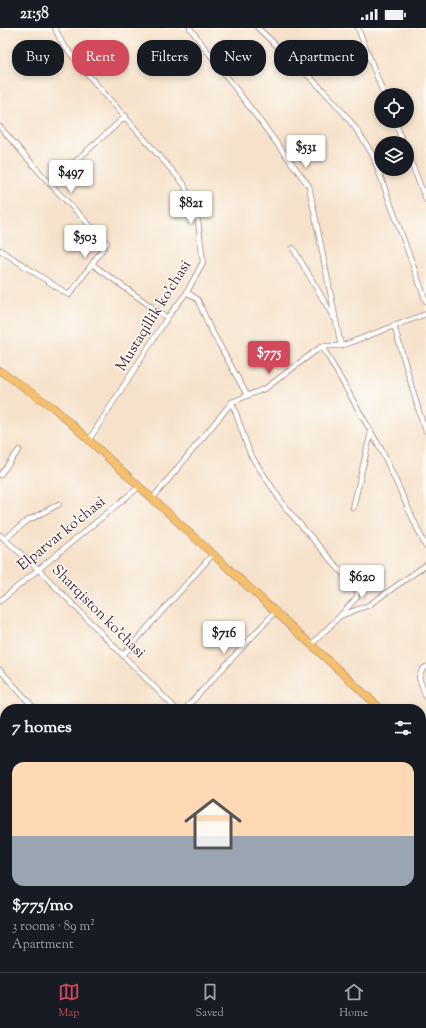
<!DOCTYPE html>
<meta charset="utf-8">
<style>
body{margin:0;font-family:"Sorts Mill Goudy",serif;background:#242831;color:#f1f3f6;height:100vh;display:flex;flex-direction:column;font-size:15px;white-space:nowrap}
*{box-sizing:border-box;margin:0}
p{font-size:13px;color:#9ea1a6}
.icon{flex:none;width:22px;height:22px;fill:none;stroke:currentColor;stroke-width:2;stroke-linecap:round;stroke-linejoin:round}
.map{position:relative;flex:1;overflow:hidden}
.panel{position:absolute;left:0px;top:676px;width:426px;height:268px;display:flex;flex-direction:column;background:#171b24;border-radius:16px 16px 0 0;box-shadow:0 2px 6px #0003}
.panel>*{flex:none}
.top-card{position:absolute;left:12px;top:12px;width:402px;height:36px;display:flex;gap:8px}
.buttons{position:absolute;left:374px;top:60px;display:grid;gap:8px}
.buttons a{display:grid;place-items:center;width:40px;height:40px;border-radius:50%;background:#171b24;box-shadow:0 2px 6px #0003;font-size:20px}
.price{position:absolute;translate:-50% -34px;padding:0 9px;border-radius:4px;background:#fff;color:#222;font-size:13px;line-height:26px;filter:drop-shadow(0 1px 2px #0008)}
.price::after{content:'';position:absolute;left:50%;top:24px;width:12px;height:9px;margin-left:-6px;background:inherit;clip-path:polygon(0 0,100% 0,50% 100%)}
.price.selected{background:#d1495b;color:#fff}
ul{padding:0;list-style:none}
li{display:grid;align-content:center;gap:8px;height:212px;padding:0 12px}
li span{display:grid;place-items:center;height:124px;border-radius:12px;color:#555}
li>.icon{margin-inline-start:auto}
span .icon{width:72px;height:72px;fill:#fffc;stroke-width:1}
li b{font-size:17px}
h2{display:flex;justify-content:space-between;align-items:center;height:48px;padding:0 12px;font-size:17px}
.tag{padding:0 14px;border-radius:16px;background:#171b24;box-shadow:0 2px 6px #0003;font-size:14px;line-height:36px}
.tag.selected{background:#d1495b;color:#fff}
.status{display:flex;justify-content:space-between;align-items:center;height:28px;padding:0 20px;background:#171b24;direction:ltr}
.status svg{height:11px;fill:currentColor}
.menu{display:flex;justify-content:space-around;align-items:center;height:56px;border-top:1px solid #363941;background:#171b24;font-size:11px;color:#9ea1a6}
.menu a{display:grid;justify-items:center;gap:2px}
.menu .selected{color:#d1495b}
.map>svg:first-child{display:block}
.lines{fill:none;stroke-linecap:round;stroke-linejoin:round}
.street-casing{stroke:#a0807b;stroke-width:6}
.primary-casing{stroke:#a0807b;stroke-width:8}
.street{stroke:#fff;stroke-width:4.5}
.primary{stroke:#f6c06b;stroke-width:7}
.rail{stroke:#4a1f2b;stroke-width:1.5}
.labels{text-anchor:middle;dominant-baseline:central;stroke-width:3;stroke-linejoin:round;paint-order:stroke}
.street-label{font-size:15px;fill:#4a1f2b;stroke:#fdfcf7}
</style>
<div class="status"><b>21:58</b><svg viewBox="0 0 49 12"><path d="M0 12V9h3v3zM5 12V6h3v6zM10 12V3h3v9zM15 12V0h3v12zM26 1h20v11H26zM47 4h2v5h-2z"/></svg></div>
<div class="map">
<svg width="426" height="944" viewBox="0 0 426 944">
<rect width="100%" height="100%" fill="#fdfcf7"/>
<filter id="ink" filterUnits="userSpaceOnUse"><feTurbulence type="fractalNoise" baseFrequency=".025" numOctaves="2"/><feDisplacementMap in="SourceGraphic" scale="8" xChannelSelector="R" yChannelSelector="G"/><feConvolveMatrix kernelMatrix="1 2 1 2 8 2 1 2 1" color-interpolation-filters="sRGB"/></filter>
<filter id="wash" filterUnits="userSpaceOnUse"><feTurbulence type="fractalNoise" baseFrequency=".012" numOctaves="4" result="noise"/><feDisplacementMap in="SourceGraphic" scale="16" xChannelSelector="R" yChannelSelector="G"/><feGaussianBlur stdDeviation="0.9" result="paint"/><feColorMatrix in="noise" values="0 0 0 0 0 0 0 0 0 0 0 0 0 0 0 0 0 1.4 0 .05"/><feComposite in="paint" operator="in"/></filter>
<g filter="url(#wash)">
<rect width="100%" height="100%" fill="#f6e2cb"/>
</g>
<g filter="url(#ink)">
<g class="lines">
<g class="street-casing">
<g id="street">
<path d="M 55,0 L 62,15 L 95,55 L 184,156 L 198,193 L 203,234 L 187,264 L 167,290 L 89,412"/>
<path d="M 190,0 L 309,158 L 341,318"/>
<path d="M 258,0 C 299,40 346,77 373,128 L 426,273"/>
<path d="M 358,0 L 384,67"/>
<path d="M 395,93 L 403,115"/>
<path d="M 0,99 L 50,156 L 107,215 L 92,236"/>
<path d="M 407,124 L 426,172"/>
<path d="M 50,156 L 126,88"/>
<path d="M 293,220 L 334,290"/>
<path d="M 0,222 L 69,267 L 92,236 L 167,290"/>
<path d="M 187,264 L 198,272 L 209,298 L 247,367"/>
<path d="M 394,297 L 420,387 L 426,403"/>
<path d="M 322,318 L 382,423 L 426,519"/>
<path d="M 232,374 L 250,426 L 285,479 L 357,562 L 357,569 L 340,588"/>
<path d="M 0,447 L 19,422"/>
<path d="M 153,470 L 232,374 L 266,360 L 322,318 L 341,318 L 426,286"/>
<path d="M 353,480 L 371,404"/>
<path d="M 0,507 L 38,541 L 176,681"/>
<path d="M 5,511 L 27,493 L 59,476"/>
<path d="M 0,573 L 140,458"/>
<path d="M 311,617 L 340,588 L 369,577 L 426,537"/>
<path d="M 123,627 L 213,526"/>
<path d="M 426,639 L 422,642 L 419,650 L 426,669"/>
<path d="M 0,642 L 35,681"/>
<path d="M 185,681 L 275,584"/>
<path d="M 0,710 L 3,711"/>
<path d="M 0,809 L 5,812"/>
<path d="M 0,854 L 5,857"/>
<path d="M 0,934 L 5,937"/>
<path d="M 8,939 L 16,944"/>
</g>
</g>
<g class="primary-casing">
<g id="primary">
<path d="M 0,343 L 54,380 L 381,681"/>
<path d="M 421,717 L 426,722"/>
</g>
</g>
<use href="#street" class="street"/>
<use href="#primary" class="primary"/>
<g class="rail">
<path d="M 0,924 L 5,927"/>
<path d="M 23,939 L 30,944"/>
</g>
</g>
</g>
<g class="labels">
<g class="street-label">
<text transform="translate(154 288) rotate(-58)">Mustaqillik ko'chasi</text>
<text transform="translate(62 506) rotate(-39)">Elparvar ko'chasi</text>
<text transform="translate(98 584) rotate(45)">Sharqiston ko'chasi</text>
</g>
</g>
</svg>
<div class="buttons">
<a><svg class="icon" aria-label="locate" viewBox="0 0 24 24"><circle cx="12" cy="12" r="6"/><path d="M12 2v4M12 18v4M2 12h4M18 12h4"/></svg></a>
<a><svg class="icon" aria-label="layers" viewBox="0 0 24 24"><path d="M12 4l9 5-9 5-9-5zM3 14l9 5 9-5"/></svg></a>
</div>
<b class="price" style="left:306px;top:141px">$531</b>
<b class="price" style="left:71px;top:166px">$497</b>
<b class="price" style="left:191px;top:197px">$821</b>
<b class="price" style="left:85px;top:231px">$503</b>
<b class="price selected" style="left:269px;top:347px">$775</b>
<b class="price" style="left:362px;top:571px">$620</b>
<b class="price" style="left:224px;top:627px">$716</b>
<div class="top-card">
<a class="tag">Buy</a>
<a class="tag selected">Rent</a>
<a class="tag">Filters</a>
<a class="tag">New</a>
<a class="tag">Apartment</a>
</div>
<section class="panel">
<h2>7 homes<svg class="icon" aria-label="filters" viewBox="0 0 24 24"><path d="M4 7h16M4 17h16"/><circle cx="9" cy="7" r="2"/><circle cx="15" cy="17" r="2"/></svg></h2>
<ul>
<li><span style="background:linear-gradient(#ffd9b3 60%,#9aa5b1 0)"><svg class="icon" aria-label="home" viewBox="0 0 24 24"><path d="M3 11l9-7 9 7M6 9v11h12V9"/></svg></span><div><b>$775/mo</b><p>3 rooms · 89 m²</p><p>Apartment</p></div></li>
</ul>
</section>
</div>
<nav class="menu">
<a class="selected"><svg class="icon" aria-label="map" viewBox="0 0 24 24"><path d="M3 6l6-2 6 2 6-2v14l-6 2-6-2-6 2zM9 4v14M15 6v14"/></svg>Map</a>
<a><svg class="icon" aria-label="saved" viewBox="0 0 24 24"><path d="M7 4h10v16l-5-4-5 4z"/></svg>Saved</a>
<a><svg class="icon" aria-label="home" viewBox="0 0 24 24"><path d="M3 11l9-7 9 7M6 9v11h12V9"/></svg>Home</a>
</nav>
